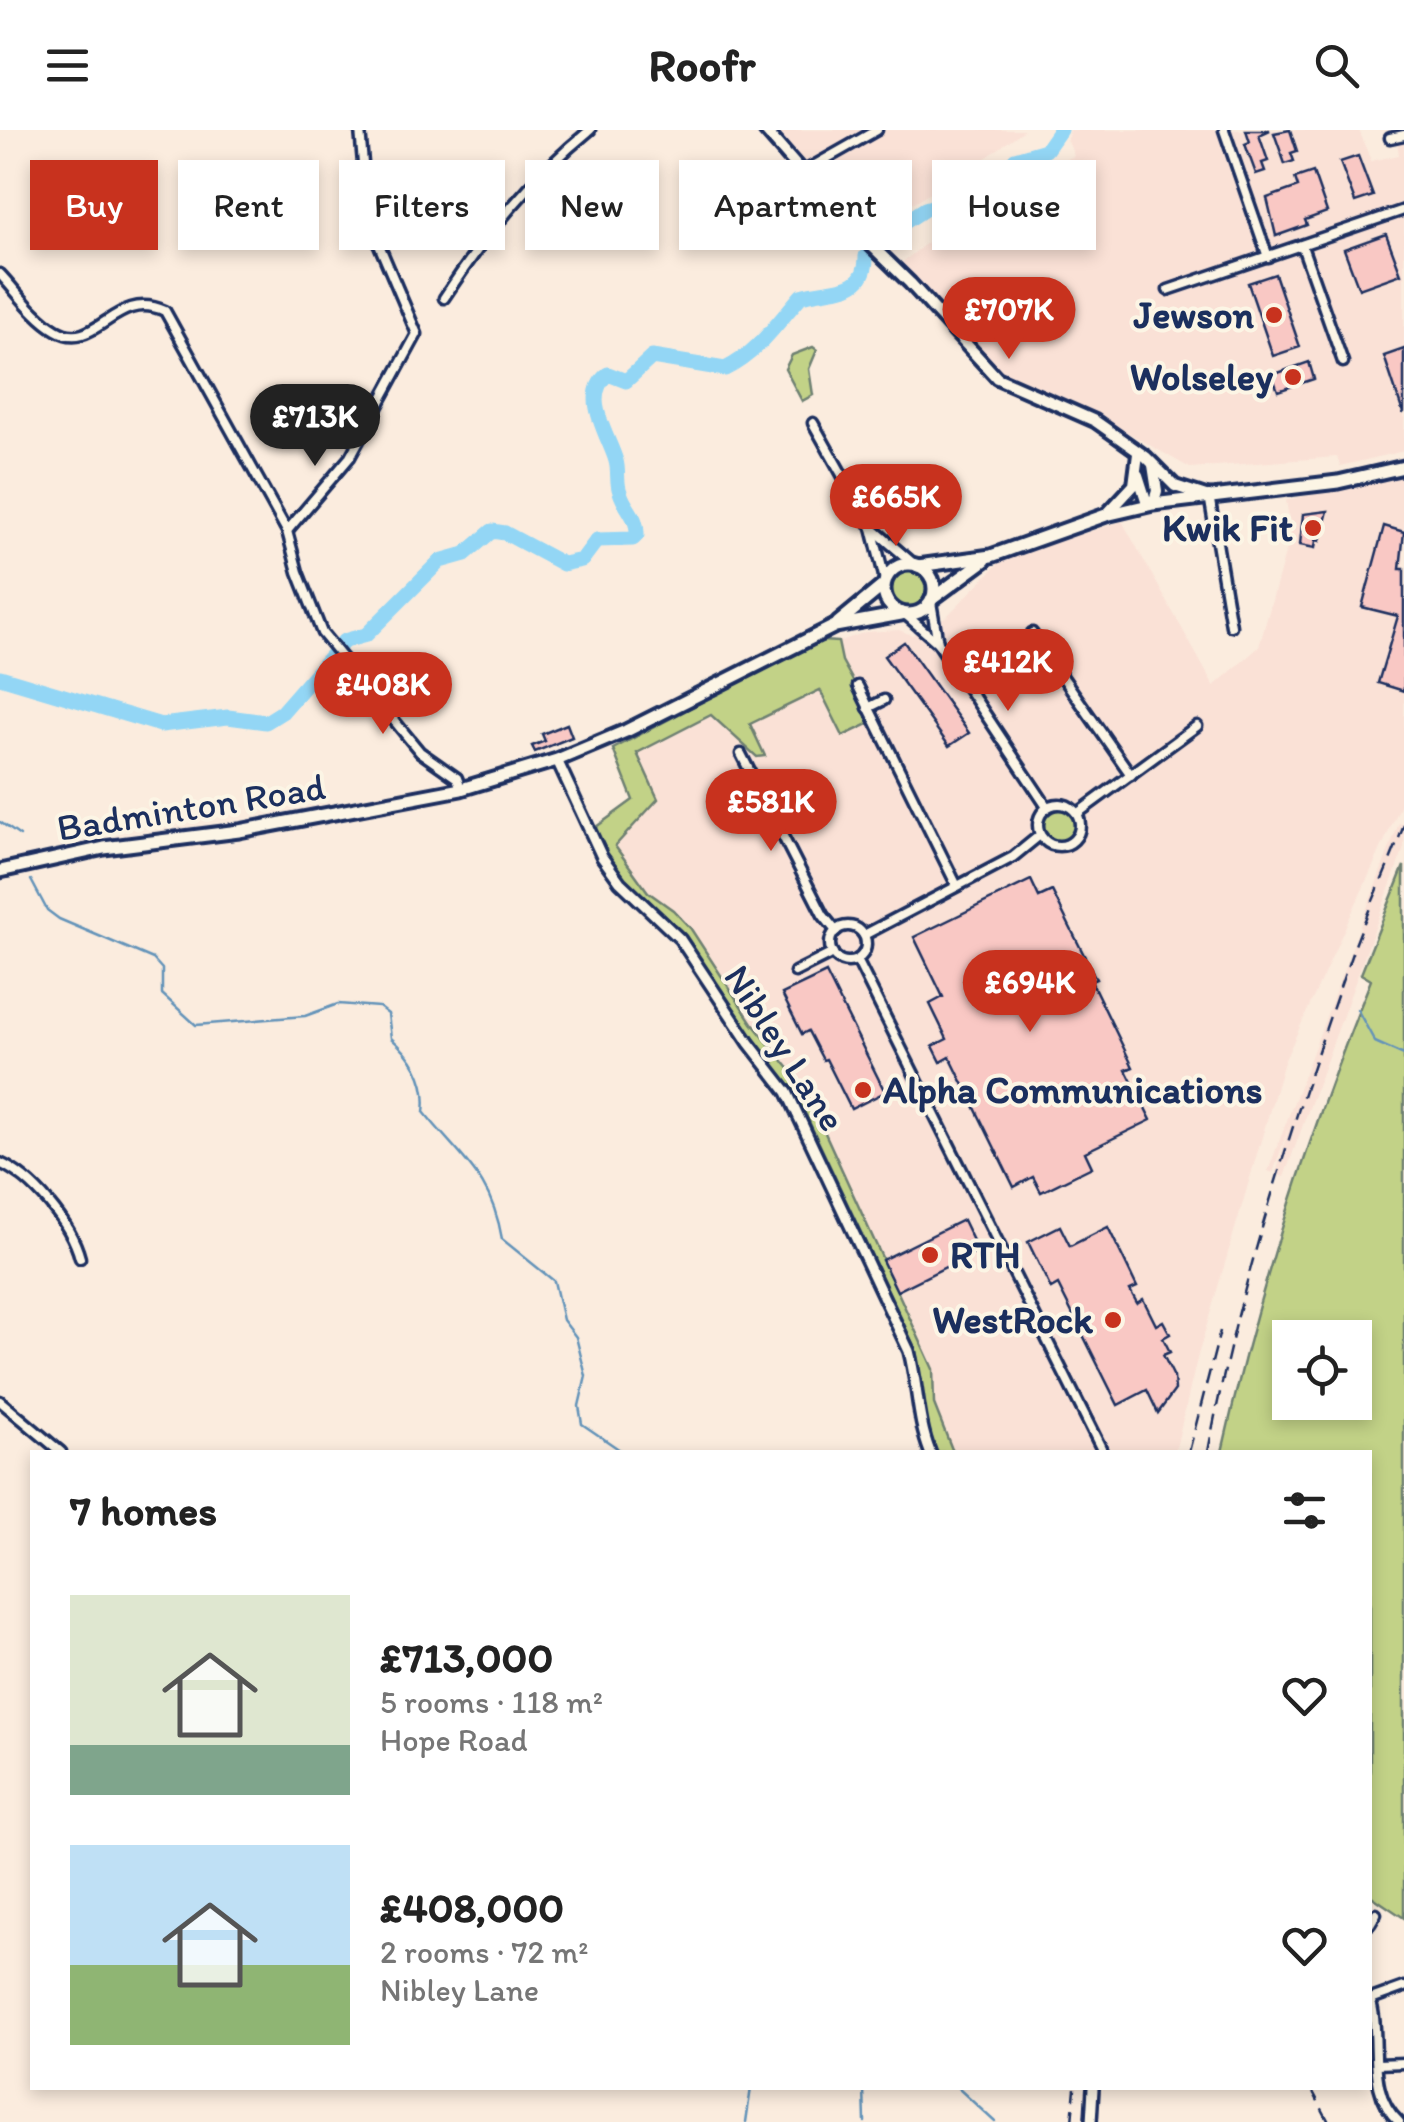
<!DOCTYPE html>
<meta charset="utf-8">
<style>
body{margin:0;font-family:Itim,sans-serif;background:#f6f6f6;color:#222;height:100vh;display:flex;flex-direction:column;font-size:38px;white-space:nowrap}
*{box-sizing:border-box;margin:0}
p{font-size:32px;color:#767676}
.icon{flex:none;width:55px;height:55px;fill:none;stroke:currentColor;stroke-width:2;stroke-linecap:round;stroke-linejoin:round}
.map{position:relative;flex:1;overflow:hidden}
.drawer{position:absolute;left:30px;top:1320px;width:1342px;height:640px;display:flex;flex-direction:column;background:#fff;border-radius:0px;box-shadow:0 5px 15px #0003}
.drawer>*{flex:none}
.banner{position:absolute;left:30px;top:30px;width:1345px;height:90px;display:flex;gap:20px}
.fabs{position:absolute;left:1272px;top:1190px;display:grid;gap:20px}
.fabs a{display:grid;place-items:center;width:100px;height:100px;border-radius:0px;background:#fff;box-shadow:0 5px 15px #0003;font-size:50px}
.price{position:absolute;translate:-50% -85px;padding:0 22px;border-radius:35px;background:#c8321e;color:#fff;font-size:32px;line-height:65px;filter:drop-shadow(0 2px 5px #0008)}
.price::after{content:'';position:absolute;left:50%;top:60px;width:30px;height:22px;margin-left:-15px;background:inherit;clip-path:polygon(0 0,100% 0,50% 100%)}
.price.active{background:#222;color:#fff}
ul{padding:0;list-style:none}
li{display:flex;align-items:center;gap:30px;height:250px;padding:0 40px}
li span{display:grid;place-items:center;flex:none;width:280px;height:200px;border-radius:0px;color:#555}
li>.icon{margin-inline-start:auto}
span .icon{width:120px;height:120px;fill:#fffc;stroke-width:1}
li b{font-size:42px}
h2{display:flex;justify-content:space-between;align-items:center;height:120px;padding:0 40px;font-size:42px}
.chip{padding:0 35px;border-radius:0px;background:#fff;box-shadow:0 5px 15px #0003;font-size:35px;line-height:90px}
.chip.active{background:#c8321e;color:#fff}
header{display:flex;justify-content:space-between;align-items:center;height:130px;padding:0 40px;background:#fff;font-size:45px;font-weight:700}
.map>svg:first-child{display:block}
.built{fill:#fae1d6}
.green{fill:#c2d287;stroke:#6e8072;stroke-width:2.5;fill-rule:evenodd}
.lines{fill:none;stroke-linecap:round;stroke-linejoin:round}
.stream{stroke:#6393b9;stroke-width:2.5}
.river{stroke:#93d6f5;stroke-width:15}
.building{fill:#f9c8c4;stroke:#1b2f5e;stroke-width:2.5}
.minor-casing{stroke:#1b2f5e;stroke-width:15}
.tertiary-casing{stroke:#1b2f5e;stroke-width:16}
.secondary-casing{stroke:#1b2f5e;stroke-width:18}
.primary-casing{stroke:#1b2f5e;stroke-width:19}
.minor{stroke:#fcf5e5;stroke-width:8}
.tertiary{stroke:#fcf5e5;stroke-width:9}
.secondary{stroke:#fcf5e5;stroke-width:10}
.primary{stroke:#fcf5e5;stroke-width:11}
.rail{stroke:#1b2f5e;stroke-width:2.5;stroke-dasharray:15 8;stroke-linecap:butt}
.poi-dot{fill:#c8321e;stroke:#fcf5e5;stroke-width:4}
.labels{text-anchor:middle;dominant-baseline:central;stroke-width:8;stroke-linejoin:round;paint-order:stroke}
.poi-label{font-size:38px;font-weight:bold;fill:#1b2f5e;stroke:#fcf5e5;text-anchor:end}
.street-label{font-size:38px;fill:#1b2f5e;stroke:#fcf5e5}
</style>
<header><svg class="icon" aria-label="menu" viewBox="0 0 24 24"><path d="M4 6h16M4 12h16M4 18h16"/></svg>Roofr<svg class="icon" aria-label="search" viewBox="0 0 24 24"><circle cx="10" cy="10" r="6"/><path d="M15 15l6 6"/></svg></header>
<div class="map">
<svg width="1404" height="1992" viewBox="0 0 1404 1992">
<rect width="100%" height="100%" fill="#fbecde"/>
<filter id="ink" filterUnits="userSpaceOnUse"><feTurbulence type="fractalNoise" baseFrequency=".01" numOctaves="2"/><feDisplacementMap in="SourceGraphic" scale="20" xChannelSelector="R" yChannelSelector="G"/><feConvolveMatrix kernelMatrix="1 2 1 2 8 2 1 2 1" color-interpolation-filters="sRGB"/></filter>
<g filter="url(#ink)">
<g class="built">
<path d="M 776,0 L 1024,0 L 960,47 L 865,99 Z"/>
<path d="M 1070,0 L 1359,0 L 1371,31 L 1399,25 L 1397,12 L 1404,11 L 1404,321 L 1340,336 L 1337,327 L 1190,338 L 1088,280 L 1003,244 L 900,134 L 980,71 L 1074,26 L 1067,9 Z"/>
<path d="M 1404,346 L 1404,668 L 1284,932 L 1198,1225 L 1175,1322 L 953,1322 L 934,1274 L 933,1238 L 804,957 L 752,893 L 673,780 L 648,762 L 614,715 L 658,669 L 637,623 L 840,517 L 838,512 L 866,502 L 899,500 L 912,505 L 947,486 L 1002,430 L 1122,391 L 1214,556 L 1259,517 L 1291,402 L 1286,370 Z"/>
<path d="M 1399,693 L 1404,695 L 1404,718 L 1284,1047 L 1276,1044 L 1290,994 L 1273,1043 L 1268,1041 Z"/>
</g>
<g class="green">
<path d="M 813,217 L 817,220 L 809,239 L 813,265 L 802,271 L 785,239 L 792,225 Z"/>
<circle cx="909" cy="460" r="19"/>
<path d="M 822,511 L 838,512 L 842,531 L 875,591 L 843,606 L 820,560 L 750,594 L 765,626 L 757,627 L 711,585 L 637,623 L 658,669 L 615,716 L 648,762 L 673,780 L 691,799 L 752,893 L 804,957 L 933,1239 L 934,1274 L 953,1322 L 937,1322 L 926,1295 L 916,1220 L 806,985 L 681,802 L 629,754 L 600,718 L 592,700 L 633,670 L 613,619 L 786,527 Z"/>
<circle cx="1060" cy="695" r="17"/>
<path d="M 1404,736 L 1404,1788 L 1370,1765 L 1370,1322 L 1222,1322 C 1258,1161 1309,1003 1371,850 L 1361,844 ZM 1290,1208 L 1355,1208 L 1355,1272 L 1290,1272 Z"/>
</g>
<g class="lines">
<g class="stream">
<path d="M 0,692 L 20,706"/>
<path d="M 31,750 L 47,780 L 59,789 L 153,829 L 162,839 L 162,864 L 196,895 L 305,886 L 338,874 L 379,877 L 388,884 L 391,908 C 413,927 428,952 424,982 C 461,1029 491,1045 502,1109 L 554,1151 L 563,1190 L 576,1207 L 586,1246 L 579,1276 L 582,1294 L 623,1322"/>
<path d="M 1357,879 L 1375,912 L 1404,925"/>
<path d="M 864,1958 L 865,1992"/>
<path d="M 958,1958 L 995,1992"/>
<path d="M 746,1992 L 751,1958"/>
</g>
<path class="river" d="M 0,547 L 161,595 L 228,587 L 266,592 L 282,582 L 344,511 L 366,505 L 440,431 L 465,424 L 492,401 L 505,403 L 563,434 L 582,430 L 597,410 L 633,409 L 637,405 C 638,386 625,379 620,362 C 616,352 619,341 616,331 C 609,306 580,266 608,244 L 626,251 L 652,227 L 725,239 C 757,224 778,192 801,166 C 830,157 867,166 866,126 L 885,105 L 925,79 L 970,66 L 1004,44 L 1015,29 L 1046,20 L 1060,0"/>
</g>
<g class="building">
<path d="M 1246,0 L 1270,0 L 1259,5 L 1268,31 L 1262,33 L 1265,41 L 1256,44 L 1245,14 L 1250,12 Z"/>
<path d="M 1290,0 L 1297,21 L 1291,23 L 1294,31 L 1285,34 L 1274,3 Z"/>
<path d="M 1358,26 L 1373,66 L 1355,72 L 1340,32 Z"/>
<path d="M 1313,42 L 1327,82 L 1305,90 L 1307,95 L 1276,106 L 1267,68 L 1298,57 L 1295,48 Z"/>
<path d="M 1386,104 L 1401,144 L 1359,159 L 1344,119 Z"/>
<path d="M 1275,144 L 1300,217 L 1273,226 L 1248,153 Z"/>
<path d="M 1404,219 L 1404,282 L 1403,283 L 1384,226 Z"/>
<path d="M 1309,232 L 1314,249 L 1278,261 L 1272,245 Z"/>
<path d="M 1328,381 L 1320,411 L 1316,410 L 1315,418 L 1300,415 L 1303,384 Z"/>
<path d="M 1384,396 L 1404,402 L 1400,439 L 1404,439 L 1404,561 L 1378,553 L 1398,486 L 1362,477 Z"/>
<path d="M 904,512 L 969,603 L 949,616 L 884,526 Z"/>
<path d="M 567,594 L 572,607 L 535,622 L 532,616 L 545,611 L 542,604 Z"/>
<path d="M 1031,750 L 1039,767 L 1052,761 L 1096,849 L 1091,851 L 1133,937 L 1126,940 L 1151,990 L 1085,1022 L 1092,1037 L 1041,1062 L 1033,1047 L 1014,1057 L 950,927 L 941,932 L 933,916 L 947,909 L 930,874 L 943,867 L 914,807 Z"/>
<path d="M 826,843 L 885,962 L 851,979 L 826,929 L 823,930 L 808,901 L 802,904 L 782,864 Z"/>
<path d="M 963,1090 L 978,1121 L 897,1161 L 882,1130 Z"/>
<path d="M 1060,1096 L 1070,1116 L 1108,1097 L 1137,1157 L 1130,1160 L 1137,1173 L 1143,1169 L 1156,1195 L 1163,1191 L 1170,1204 L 1163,1208 L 1170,1222 L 1163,1225 L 1174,1247 L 1175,1260 L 1158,1283 L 1147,1260 L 1118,1275 L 1058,1155 L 1051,1159 L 1028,1112 Z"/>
</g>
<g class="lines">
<g class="minor-casing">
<g id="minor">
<path d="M 1224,0 L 1268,127"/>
<path d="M 1390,8 L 1404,5"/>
<path d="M 801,43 L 877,0"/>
<path d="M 1302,116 L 1343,232"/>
<path d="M 0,144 C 17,162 35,188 56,200 C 96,224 114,158 165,181 L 287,401 L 298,442 L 322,503 L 420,622 L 457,648 L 461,659"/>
<path d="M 1168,160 L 1404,80"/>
<path d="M 444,168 C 486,104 531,48 590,0"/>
<path d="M 813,293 L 872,398 L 885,450"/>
<path d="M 1209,365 L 1231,496"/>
<path d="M 872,398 L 915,435"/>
<path d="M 287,401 L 350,327 L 417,204 L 368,89 L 360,0"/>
<path d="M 931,472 L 938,513"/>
<path d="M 905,484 L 938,513 L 1047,677"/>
<path d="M 1032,503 L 1131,645"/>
<path d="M 858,556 L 957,756"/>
<path d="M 868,578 L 884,570"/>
<path d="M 741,624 L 823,785 L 836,801"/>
<circle cx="1059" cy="695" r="21"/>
<path d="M 1078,683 L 1197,596"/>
<circle cx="848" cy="814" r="18"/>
<path d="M 864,805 L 1013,727 L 1040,705"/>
<path d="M 857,830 L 1101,1318"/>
<path d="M 795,842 L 833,823"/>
<path d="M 0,1033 C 33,1048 71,1093 80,1128"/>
<path d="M 0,1271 L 61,1322"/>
<path d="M 1370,1794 L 1376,1784"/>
<path d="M 1370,1868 C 1383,1909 1364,1960 1399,1992"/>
<path d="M 1371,1869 L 1404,1857"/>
<path d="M 1377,1934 L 1404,1933"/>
</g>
</g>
<g class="tertiary-casing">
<g id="tertiary">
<path d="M 557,630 L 602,727 L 620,752 L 680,809 L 749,913 L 787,962 L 909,1221 C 918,1255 917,1289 930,1322"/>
<path d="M 1091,1992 L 1093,1958"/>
</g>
</g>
<g class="secondary-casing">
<g id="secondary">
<path d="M 765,0 L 834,79 L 910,153 L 997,248 L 1095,291 L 1146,327 L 1175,356 L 1206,366"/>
<path d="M 1138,345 L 1146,370 L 1153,374 L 1157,361 L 1153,335"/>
<path d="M 1107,384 L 1134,355 L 1138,324"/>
</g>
</g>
<g class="primary-casing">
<g id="primary">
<circle cx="909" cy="459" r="25"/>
<path d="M 918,436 L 991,426 L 1106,385 L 1153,374 L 1338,352 L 1404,337"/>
<path d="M 932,469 L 985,430"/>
<path d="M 838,493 L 884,455"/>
<path d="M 0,741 L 104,718 L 239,701 L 461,659 L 557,630 L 626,601 L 835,496 L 901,484"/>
</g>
</g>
<use href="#minor" class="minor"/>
<use href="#tertiary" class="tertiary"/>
<use href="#secondary" class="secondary"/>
<use href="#primary" class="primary"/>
<g class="rail">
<path d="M 1189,1322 L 1220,1201"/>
<path d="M 1208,1322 C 1239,1153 1295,985 1352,823 C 1368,780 1388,738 1404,695"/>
<path d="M 1311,1958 L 1329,1992"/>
<path d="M 1072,1992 L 1075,1958"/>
</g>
</g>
</g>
<g class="poi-dot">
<circle cx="1274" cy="185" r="10"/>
<circle cx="1293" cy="247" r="10"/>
<circle cx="1313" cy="398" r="10"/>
<circle cx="863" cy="960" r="10"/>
<circle cx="930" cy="1125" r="10"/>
<circle cx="1113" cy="1190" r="10"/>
</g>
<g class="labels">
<g class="poi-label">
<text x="1254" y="185">Jewson</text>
<text x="1273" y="247">Wolseley</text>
<text x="1293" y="398">Kwik Fit</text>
<text x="883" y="960" text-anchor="start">Alpha Communications</text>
<text x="950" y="1125" text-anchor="start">RTH</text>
<text x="1093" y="1190">WestRock</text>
</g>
<g class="street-label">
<text transform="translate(191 677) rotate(-9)">Badminton Road</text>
<text transform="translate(785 918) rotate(57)">Nibley Lane</text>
</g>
</g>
</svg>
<div class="fabs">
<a><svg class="icon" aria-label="locate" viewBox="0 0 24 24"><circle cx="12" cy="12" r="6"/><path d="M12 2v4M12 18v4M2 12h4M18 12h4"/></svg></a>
</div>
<b class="price" style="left:1009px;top:232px">£707K</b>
<b class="price active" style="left:315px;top:339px">£713K</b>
<b class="price" style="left:896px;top:419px">£665K</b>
<b class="price" style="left:1008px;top:584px">£412K</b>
<b class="price" style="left:383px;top:607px">£408K</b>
<b class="price" style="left:771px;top:724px">£581K</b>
<b class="price" style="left:1030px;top:905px">£694K</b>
<div class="banner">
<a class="chip active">Buy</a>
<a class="chip">Rent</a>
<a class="chip">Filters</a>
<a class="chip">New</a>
<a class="chip">Apartment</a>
<a class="chip">House</a>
</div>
<section class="drawer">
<h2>7 homes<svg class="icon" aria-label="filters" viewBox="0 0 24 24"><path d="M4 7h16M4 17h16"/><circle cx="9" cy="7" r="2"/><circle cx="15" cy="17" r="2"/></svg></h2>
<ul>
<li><span style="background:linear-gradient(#dfe7d0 75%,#7fa58c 0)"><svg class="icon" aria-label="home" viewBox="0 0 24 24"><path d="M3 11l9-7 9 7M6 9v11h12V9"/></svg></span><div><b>£713,000</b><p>5 rooms · 118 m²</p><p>Hope Road</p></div><svg class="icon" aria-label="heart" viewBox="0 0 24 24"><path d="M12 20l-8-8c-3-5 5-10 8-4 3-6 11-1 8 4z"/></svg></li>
<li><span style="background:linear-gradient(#bfe0f5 60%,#8fb573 0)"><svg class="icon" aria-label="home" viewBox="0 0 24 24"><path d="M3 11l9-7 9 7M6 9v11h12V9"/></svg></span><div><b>£408,000</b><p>2 rooms · 72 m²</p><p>Nibley Lane</p></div><svg class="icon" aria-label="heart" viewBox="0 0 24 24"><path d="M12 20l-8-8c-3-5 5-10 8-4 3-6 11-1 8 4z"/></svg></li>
</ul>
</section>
</div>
